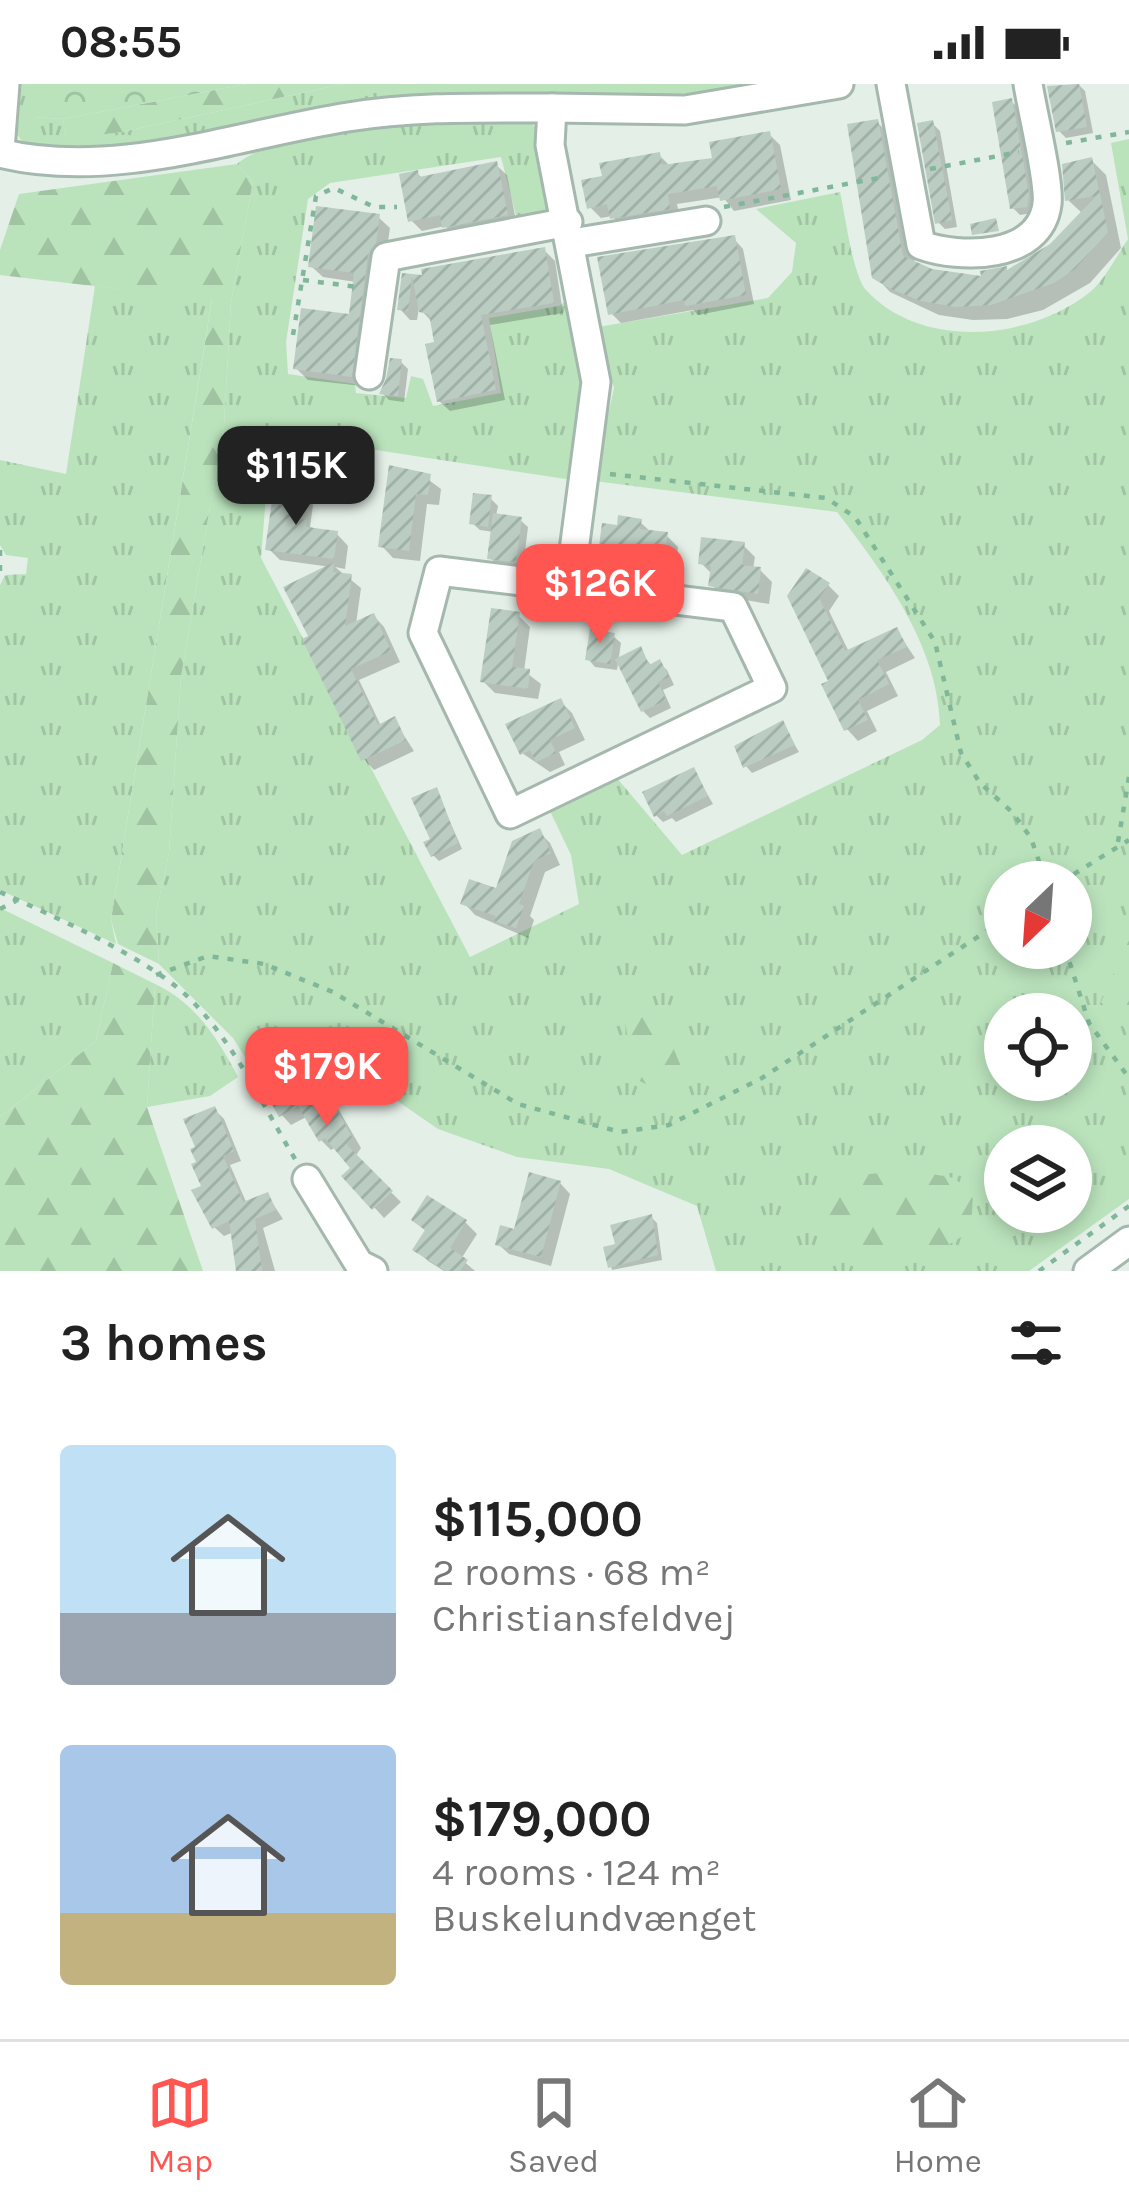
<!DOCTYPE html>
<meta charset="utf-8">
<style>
body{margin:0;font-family:Karla,sans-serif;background:#f6f6f6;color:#222;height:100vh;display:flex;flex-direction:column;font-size:45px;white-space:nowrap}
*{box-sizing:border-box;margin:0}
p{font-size:39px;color:#767676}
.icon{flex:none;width:66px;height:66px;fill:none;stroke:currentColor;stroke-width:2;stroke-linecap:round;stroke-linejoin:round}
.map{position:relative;height:1187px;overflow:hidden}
.panel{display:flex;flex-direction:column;background:#fff;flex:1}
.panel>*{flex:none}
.needle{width:78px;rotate:205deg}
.tools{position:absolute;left:984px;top:777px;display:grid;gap:24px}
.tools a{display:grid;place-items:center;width:108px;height:108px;border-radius:50%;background:#fff;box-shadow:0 6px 18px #0003;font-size:60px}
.price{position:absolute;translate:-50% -102px;padding:0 27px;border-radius:24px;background:#ff5651;color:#fff;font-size:39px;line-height:78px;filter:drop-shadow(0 3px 6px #0008)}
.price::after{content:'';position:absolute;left:50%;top:72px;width:36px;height:27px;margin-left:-18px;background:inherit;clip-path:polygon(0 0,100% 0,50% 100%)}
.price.active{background:#222;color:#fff}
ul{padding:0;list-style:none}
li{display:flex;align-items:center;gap:36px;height:300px;padding:0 60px}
li span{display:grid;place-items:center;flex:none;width:336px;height:240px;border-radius:12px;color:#555}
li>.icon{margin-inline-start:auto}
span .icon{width:144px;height:144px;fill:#fffc;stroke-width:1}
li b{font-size:51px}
h2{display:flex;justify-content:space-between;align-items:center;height:144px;padding:0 60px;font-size:51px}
.status{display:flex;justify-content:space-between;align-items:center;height:84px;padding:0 60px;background:#fff;direction:ltr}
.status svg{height:33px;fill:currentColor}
.tabs{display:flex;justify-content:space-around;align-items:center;height:168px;border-top:3px solid #e0e0e0;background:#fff;font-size:33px;color:#767676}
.tabs a{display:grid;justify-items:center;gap:6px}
.tabs .active{color:#ff5651}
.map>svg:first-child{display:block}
.grass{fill:url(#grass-tufts);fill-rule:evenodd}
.forest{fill:url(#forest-firs)}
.park{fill:url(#park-crowns)}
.shadow{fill:#0003}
.building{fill:url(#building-hatch)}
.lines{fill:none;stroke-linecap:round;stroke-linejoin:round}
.minor-casing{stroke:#a5b8ad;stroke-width:33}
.path{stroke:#80b799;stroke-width:4.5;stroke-dasharray:6 9;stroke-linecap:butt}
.minor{stroke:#fff;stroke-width:27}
</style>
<div class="status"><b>08:55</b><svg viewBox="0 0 49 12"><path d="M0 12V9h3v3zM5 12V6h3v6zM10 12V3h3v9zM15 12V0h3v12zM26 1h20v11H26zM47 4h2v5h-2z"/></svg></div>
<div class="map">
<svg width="1129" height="1187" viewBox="0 0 1129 1187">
<defs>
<pattern id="grass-tufts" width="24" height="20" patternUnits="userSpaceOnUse" patternTransform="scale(3)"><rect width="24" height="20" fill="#bae3bc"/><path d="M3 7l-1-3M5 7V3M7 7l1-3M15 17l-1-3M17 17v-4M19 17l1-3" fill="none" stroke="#a0c4a2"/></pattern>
<pattern id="forest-firs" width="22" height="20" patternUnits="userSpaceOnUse" patternTransform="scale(3)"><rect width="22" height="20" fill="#bae3bc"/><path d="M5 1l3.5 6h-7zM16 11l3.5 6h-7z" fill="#a0c4a2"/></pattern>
<pattern id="park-crowns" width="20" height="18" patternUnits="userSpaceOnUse" patternTransform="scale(3)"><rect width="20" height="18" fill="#bae3bc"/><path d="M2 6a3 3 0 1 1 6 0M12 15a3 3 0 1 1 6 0" fill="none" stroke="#a0c4a2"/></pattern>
<pattern id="building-hatch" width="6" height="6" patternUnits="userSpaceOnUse" patternTransform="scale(3)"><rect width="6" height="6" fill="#bbcdc2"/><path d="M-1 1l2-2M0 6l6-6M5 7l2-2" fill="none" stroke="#a0b1a7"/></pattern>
</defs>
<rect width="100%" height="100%" fill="#e3efe7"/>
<g class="grass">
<path d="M 16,0 L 34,0 L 34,33 L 63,35 L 66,54 L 122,48 L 343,0 L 764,0 C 584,29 399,2 221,43 C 172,54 81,80 33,63 C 5,53 13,23 16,0 Z"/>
<path d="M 528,36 L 539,47 L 549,124 L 545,136 L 517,135 L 501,73 L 330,99 L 308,115 L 286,258 L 288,290 L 355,300 L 356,309 L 406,314 L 411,292 L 423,295 L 433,322 L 501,309 L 489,234 L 559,222 L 570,214 L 585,302 L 572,396 L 271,350 L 261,474 L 470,873 L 579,820 L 571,771 L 549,725 L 616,693 L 682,771 L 922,656 L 940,641 C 938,562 884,489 837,428 L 594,397 L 614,304 L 598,243 L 768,214 L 792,188 L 796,159 L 756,125 L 840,108 C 845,130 853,192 866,206 C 922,267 1031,256 1090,208 C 1105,196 1117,171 1128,155 L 1111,59 L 1129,55 L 1129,1115 L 1029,1187 L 716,1187 L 697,1122 L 609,1085 L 517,1073 L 438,1045 L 370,998 L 323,955 L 256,991 L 233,954 L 159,880 L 156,829 L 169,769 L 181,593 L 224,341 L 231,218 L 253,97 L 237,80 C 288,37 459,39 528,36 ZM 1005,798 L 1071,798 L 1071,864 L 1005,864 ZM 1005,930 L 1071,930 L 1071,996 L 1005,996 ZM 1005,1062 L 1071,1062 L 1071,1128 L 1005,1128 Z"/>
<path d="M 95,202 L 212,215 L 111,836 L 116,860 L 0,806 L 0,501 L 5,491 L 26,490 L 28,474 L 6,471 L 0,461 L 0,376 L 66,390 Z"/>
<path d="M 0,824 L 113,879 L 96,957 L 0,1033 Z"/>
<path d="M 155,900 C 196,919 218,955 238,993 L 210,1012 L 147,1023 Z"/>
</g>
<g class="forest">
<path d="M 246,0 L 343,0 L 122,48 L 66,55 L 63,35 Z"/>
<path d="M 237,80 L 253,97 L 231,218 L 224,341 L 181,593 L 169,769 L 156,829 L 159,880 L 118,860 L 111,836 L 212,216 L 0,191 L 0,166 L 19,110 Z"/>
<path d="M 1129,855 L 1129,949 L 1101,918 Z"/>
<path d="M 113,879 L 155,900 L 147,1023 L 203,1187 L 0,1187 L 0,1033 L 96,957 Z"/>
<path d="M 629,903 L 652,914 L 683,987 L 682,1004 L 663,1009 L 634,994 L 623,924 L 613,907 Z"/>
<path d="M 921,1088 L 954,1094 L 973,1110 L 971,1147 L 935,1169 L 859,1172 L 834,1154 L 824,1131 C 850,1080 869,1091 921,1088 Z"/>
</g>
<path class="park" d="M 34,0 L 246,0 L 63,35 L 33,33 Z"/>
<g class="shadow">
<path d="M 1078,0 L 1085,7 L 1093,49 L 1066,54 L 1059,47 L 1050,4 Z"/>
<path d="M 1011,17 L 1019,25 L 1034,108 L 1033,129 L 1020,131 L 1013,124 Z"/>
<path d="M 877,38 L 892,53 L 915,181 L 931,188 L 985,196 L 1008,188 L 1052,163 L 1083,130 L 1068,116 L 1091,76 L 1106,91 L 1121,164 L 1090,199 L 1043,226 L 1007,235 L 973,236 L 939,231 L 890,208 L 875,192 Z"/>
<path d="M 932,39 L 940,47 L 957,143 L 945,145 L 938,138 Z"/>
<path d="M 769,50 L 780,61 L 791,116 L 734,127 L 723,113 L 677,120 L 680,135 L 624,144 L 612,132 L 601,134 L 590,123 L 605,94 L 659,71 L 671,83 L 716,76 Z"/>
<path d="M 496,81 L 507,91 L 517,142 L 456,153 L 445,142 L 422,147 L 411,136 L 417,89 L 423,95 Z"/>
<path d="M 378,133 L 390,144 L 386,171 L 379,183 L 362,302 L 308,296 L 296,284 L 352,233 L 356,198 L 323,193 L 311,182 Z"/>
<path d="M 734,155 L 743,165 L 754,220 L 698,231 L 693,226 L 621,239 L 611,229 Z"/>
<path d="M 544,166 L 555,177 L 563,229 L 490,241 L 505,316 L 450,327 L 439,317 L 433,239 L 419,224 L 417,236 L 410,236 L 400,225 L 404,192 L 425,194 Z"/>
<path d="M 401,278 L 408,285 L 404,318 L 389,316 L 382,309 Z"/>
<path d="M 418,388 L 441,405 L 439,421 L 427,420 L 420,477 L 393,474 L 382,462 Z"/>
<path d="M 302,409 L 313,421 L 310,443 L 337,450 L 348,462 L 345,485 L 335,483 L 361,504 L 356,540 L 374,532 L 384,543 L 400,578 L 359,596 L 381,642 L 394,636 L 414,667 L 374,686 L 364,675 L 312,554 L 331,483 L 280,476 L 268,464 Z"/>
<path d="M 490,414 L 498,422 L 496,432 L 520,436 L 528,443 L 523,484 L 498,481 L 490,474 L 494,448 L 480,446 L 472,439 Z"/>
<path d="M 640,438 L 652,449 L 666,451 L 678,463 L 672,506 L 653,504 L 641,492 L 642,485 L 613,481 L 601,469 Z"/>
<path d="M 743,461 L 755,473 L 753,485 L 760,486 L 772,498 L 769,520 L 723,512 L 712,501 L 713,491 L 701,479 Z"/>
<path d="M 828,501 L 839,512 L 829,527 L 849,568 L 897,547 L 915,574 L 886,588 L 898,612 L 867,627 L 877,647 L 858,657 L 847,645 L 832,598 L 791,512 Z"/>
<path d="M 518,531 L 530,543 L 524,587 L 541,600 L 538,615 L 495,609 L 483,597 Z"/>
<path d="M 613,552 L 621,559 L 617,586 L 595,583 L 588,575 Z"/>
<path d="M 640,566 L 652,583 L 659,579 L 667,586 L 674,601 L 663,606 L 671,624 L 650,634 L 643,627 Z"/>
<path d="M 560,617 L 572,629 L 585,656 L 559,668 L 565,681 L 550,688 L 522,669 Z"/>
<path d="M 782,640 L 799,668 L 752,689 L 746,682 Z"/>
<path d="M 694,687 L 713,720 L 676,738 L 672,734 L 663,738 L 656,731 Z"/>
<path d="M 436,706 L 462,765 L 439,777 L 433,771 Z"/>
<path d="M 539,748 L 550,759 L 560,781 L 545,788 L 530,832 L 534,836 L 528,854 L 475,831 L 464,819 L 498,808 Z"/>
<path d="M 310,982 L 319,992 L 361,1064 L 355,1073 L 401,1118 L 384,1134 L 346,1092 L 354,1085 L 336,1063 L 331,1066 L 321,1056 L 308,1032 L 291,1041 L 282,1031 Z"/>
<path d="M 214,1025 L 224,1035 L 241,1077 L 230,1081 L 247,1120 L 267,1111 L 283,1135 L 263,1144 L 275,1187 L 239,1187 L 234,1148 L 224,1152 L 214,1143 L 205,1104 Z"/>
<path d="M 560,1099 L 570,1110 L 551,1182 L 509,1170 L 498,1160 L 517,1149 Z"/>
<path d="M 651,1133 L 657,1139 L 662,1176 L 607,1187 L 612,1186 L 607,1165 L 618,1162 Z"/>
<path d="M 414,1136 L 465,1138 L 477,1150 L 461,1175 L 475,1187 L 444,1187 L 428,1177 L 416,1166 L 427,1148 Z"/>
</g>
<g class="building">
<path d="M 1079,0 L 1087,43 L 1056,48 L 1047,2 Z"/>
<path d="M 1012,14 L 1029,111 L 1027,123 L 1010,125 L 992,18 Z"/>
<path d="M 878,35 L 903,172 L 932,185 L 981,192 L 980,187 L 1007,182 L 1007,186 L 1050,160 L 1096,112 L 1065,117 L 1062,80 L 1092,73 L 1108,148 L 1075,185 L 1054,199 L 991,221 L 956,223 L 921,217 L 891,205 L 872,194 L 847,40 Z"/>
<path d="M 933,36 L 952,136 L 935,140 L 917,39 Z"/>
<path d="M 770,47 L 781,105 L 720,117 L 717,102 L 668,110 L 670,125 L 610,135 L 607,120 L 587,125 L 581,96 L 602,92 L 599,79 L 660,68 L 662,81 L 712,74 L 709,58 Z"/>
<path d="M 497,77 L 508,131 L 442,144 L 440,131 L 408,138 L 399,90 L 418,86 L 419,93 Z"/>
<path d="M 316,122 L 380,130 L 376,159 L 368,170 L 352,293 L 293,285 L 301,224 L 349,230 L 354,189 L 308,183 Z"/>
<path d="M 996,134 L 999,147 L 972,151 L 970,140 Z"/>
<path d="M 735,151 L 746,211 L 685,222 L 684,216 L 608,231 L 597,173 Z"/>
<path d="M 545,163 L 554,219 L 481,231 L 496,306 L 437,318 L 425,260 L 434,258 L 429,230 L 419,228 L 412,191 L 408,227 L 397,226 L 402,189 L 422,191 L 421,185 Z"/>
<path d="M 390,274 L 402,275 L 398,312 L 379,310 L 386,295 Z"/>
<path d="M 389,381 L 431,390 L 428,411 L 416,410 L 409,467 L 378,463 Z"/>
<path d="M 274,402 L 303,406 L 299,435 L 307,436 L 306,443 L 338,447 L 334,475 L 265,466 Z"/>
<path d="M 473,409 L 492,411 L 488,443 L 469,440 Z"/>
<path d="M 493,429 L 522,433 L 516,478 L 487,475 Z"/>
<path d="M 618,431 L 642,435 L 640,445 L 668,448 L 661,496 L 638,493 L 640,476 L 598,470 L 602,439 L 617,441 Z"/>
<path d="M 701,453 L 745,458 L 742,481 L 761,483 L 758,510 L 708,502 L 711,482 L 698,480 Z"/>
<path d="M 334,478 L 333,488 L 352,490 L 345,542 L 374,529 L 391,567 L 351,585 L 378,641 L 395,632 L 406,656 L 361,677 L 302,555 L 308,552 L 283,503 Z"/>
<path d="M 806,484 L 830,499 L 819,514 L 845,567 L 897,543 L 907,563 L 877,576 L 889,600 L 858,616 L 868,636 L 844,647 L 821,600 L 828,597 L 787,512 Z"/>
<path d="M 491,524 L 520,528 L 512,583 L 530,585 L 528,605 L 480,598 Z"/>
<path d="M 590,545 L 615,549 L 610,580 L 585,576 Z"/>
<path d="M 641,562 L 649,581 L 660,575 L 669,593 L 658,598 L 666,616 L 641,628 L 615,575 Z"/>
<path d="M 561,614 L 575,644 L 550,656 L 556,669 L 536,678 L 530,666 L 520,671 L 505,640 Z"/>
<path d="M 783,636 L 795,661 L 743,684 L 734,662 Z"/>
<path d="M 694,683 L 708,712 L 667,732 L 664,727 L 654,733 L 642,708 Z"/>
<path d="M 437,703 L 458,759 L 431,773 L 423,758 L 430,755 L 411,714 Z"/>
<path d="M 540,744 L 551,769 L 534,777 L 519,820 L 524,822 L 516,844 L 494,837 L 496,832 L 460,820 L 469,795 L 496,804 L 512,757 Z"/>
<path d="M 310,978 L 352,1053 L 347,1061 L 393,1107 L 372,1126 L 341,1092 L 350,1084 L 325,1054 L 319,1058 L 298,1022 L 279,1033 L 265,1008 Z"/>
<path d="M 215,1022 L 234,1067 L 223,1072 L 243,1118 L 268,1108 L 276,1126 L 255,1135 L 262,1187 L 236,1187 L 229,1137 L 212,1145 L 191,1106 L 201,1102 L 191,1080 L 196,1078 L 190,1065 L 195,1063 L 183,1035 Z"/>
<path d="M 529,1088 L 561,1097 L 541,1173 L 495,1161 L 500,1141 L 514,1145 Z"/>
<path d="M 427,1111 L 467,1136 L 450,1164 L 468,1176 L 460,1187 L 446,1187 L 412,1166 L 425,1146 L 411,1136 Z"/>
<path d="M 652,1130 L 658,1171 L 608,1184 L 603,1163 L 615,1160 L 610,1141 Z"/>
</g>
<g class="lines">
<g class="minor-casing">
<g id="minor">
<path d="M 891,0 L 921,161 C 959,175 1040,176 1047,120 C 1050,99 1032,26 1028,0"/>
<path d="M 0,66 L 5,0"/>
<path d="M 0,69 C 114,97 235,51 348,33 C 416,22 484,24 552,24"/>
<path d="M 572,159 L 706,137"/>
<path d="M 369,291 L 386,173 L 568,138"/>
<path d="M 439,487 L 733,523 L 772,604 L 510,730 L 423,549 Z"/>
<path d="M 569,505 L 596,298 L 550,61 L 552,24 L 685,26 L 839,0"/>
<path d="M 307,1095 L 359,1180 L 373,1187"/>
<path d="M 1088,1187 L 1129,1157"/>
</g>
</g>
<g class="path">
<path d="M 1066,59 L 1129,48"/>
<path d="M 930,85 L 1019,68"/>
<path d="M 724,123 L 884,93"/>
<path d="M 303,196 L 358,203"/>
<path d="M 293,251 L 316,112 L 334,104 L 374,123 L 397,123"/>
<path d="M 610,390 L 826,414 L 855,433 L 935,558 L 961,669 L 980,699 L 1012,728 L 1031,754 L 1046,798"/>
<path d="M 0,466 L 0,493"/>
<path d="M 1118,758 L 1129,693"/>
<path d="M 1061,798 L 1129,756"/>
<path d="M 0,808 C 55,833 144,872 187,912 C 233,956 262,1020 295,1075"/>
<path d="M 0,825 L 16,817"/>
<path d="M 1065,864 L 1089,939 L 1129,994"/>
<path d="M 156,891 L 208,872 L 264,880 L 333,908 L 518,1020 L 620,1048 L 669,1041 L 762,994 L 1005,835"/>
<path d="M 1039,1187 L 1129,1122"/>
</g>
<use href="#minor" class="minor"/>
</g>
</svg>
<div class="tools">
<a><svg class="needle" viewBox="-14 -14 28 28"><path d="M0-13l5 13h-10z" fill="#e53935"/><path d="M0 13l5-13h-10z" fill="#767676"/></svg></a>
<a><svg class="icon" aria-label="locate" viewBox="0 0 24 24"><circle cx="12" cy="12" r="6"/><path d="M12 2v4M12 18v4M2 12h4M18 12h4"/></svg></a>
<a><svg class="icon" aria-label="layers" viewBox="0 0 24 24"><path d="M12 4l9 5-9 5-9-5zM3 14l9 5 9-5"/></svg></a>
</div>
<b class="price active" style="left:296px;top:444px">$115K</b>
<b class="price" style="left:600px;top:562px">$126K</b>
<b class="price" style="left:327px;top:1045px">$179K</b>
</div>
<section class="panel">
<h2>3 homes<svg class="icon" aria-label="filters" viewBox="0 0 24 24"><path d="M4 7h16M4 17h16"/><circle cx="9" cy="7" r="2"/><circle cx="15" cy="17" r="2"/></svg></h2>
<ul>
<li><span style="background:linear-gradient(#bfe0f5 70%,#9aa5b1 0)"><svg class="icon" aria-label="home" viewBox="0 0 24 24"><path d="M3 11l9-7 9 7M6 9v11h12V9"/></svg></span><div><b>$115,000</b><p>2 rooms · 68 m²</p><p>Christiansfeldvej</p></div></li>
<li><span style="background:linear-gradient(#a9c7e8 70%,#c2b280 0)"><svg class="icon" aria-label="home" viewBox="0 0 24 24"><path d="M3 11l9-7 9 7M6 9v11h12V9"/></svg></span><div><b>$179,000</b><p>4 rooms · 124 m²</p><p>Buskelundvænget</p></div></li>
</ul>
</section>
<nav class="tabs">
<a class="active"><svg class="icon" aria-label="map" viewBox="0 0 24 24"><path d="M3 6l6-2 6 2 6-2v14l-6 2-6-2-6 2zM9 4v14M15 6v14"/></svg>Map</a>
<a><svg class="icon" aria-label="saved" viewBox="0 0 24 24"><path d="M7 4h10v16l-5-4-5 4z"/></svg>Saved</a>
<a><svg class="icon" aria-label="home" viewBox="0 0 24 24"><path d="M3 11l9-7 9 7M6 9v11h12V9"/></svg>Home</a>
</nav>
